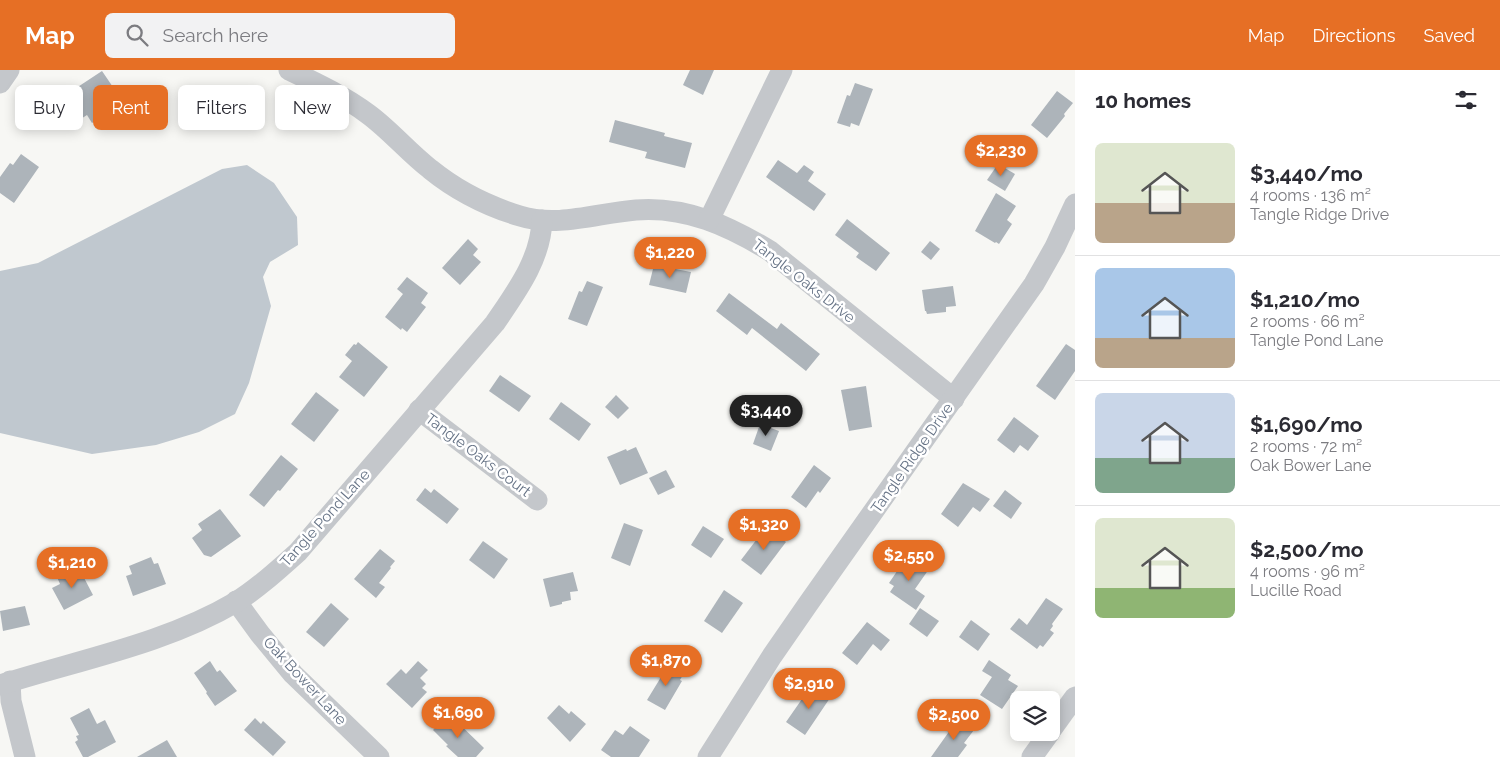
<!DOCTYPE html>
<meta charset="utf-8">
<style>
body{margin:0;font-family:Raleway,sans-serif;background:#f2f2f3;color:#2b2b33;height:100vh;display:flex;flex-direction:column;font-size:19px;white-space:nowrap}
*{box-sizing:border-box;margin:0}
p{font-size:16px;color:#7c7c81}
.icon{flex:none;width:28px;height:28px;fill:none;stroke:currentColor;stroke-width:2;stroke-linecap:round;stroke-linejoin:round}
.map{position:relative;flex:1;overflow:hidden}
.drawer{display:flex;flex-direction:column;background:#fff;width:425px}
.drawer>*{flex:none}
.top-card{position:absolute;left:15px;top:15px;width:475px;height:45px;display:flex;gap:10px}
.tools{position:absolute;left:1010px;top:621px;display:grid;gap:10px}
.tools a{display:grid;place-items:center;width:50px;height:50px;border-radius:8px;background:#fff;box-shadow:0 2px 12px #0003;font-size:25px}
.price{position:absolute;translate:-50% -42px;padding:0 11px;border-radius:18px;background:#e66f25;color:#fff;font-size:16px;line-height:32px;filter:drop-shadow(0 1px 2px #0008)}
.price::after{content:'';position:absolute;left:50%;top:30px;width:15px;height:11px;margin-left:-8px;background:inherit;clip-path:polygon(0 0,100% 0,50% 100%)}
.price.selected{background:#222;color:#fff}
ul{padding:0;list-style:none}
li{display:flex;align-items:center;gap:15px;height:125px;padding:0 20px}
li+li{border-top:1px solid #e1e1e2}
li span{display:grid;place-items:center;flex:none;width:140px;height:100px;border-radius:8px;color:#555}
li>.icon{margin-inline-start:auto}
span .icon{width:60px;height:60px;fill:#fffc;stroke-width:1}
li b{font-size:21px}
h2{display:flex;justify-content:space-between;align-items:center;height:60px;padding:0 20px;font-size:21px}
.pill{padding:0 18px;border-radius:8px;background:#fff;box-shadow:0 2px 12px #0003;font-size:18px;line-height:45px}
.pill.selected{background:#e66f25;color:#fff}
header{display:flex;align-items:center;gap:30px;box-sizing:border-box;height:70px;padding:0 25px;background:#e66f25;color:#fff}
header strong{font-size:24px}
nav{display:flex;gap:28px;margin-inline-start:auto;font-size:18px}
.search{width:350px;height:45px;background:#f2f2f3;display:flex;align-items:center;gap:12px;box-sizing:border-box;padding:0 18px;border-radius:8px;color:#7c7c81;font-size:19px}
main{display:flex;flex:1;min-height:0}
.map>svg:first-child{display:block}
.water{fill:#c0c8cf}
.building{fill:#adb4ba}
.lines{fill:none;stroke-linecap:round;stroke-linejoin:round}
.minor{stroke:#c4c7cb;stroke-width:21}
.labels{text-anchor:middle;dominant-baseline:central;stroke-width:5;stroke-linejoin:round;paint-order:stroke}
.street-label{font-size:15px;fill:#657285;stroke:#fff}
</style>
<header>
<strong>Map</strong>
<div class="search"><svg class="icon" aria-label="search" viewBox="0 0 24 24"><circle cx="10" cy="10" r="6"/><path d="M15 15l6 6"/></svg>Search here</div>
<nav><a>Map</a><a>Directions</a><a>Saved</a></nav>
</header>
<main>
<div class="map">
<svg width="1075" height="687" viewBox="0 0 1075 687">
<rect width="100%" height="100%" fill="#f7f7f4"/>
<path class="water" d="M 247,95 L 274,113 L 297,147 L 298,175 L 270,192 L 263,207 L 271,236 L 249,313 L 235,344 L 199,362 L 156,375 L 92,384 L 0,363 L 0,201 L 38,193 L 222,99 Z"/>
<g class="building">
<path d="M 690,0 L 714,0 L 703,25 L 683,15 Z"/>
<path d="M 102,1 L 117,23 L 107,29 L 113,39 L 92,53 L 87,45 L 73,54 L 58,30 Z"/>
<path d="M 855,13 L 873,19 L 859,56 L 851,53 L 850,57 L 837,53 L 847,25 L 850,26 Z"/>
<path d="M 1057,21 L 1073,33 L 1064,44 L 1065,46 L 1047,68 L 1031,55 Z"/>
<path d="M 615,50 L 665,63 L 664,66 L 692,73 L 685,98 L 645,88 L 647,82 L 609,72 Z"/>
<path d="M 21,84 L 39,97 L 14,133 L 0,123 L 0,107 L 10,93 L 13,95 Z"/>
<path d="M 778,90 L 797,103 L 804,95 L 814,102 L 808,111 L 826,124 L 814,141 L 766,107 Z"/>
<path d="M 998,94 L 1015,104 L 1005,121 L 987,110 Z"/>
<path d="M 996,123 L 1016,136 L 1007,150 L 1012,154 L 999,174 L 996,172 L 995,173 L 975,161 Z"/>
<path d="M 847,149 L 890,183 L 876,201 L 856,187 L 859,183 L 835,165 Z"/>
<path d="M 468,169 L 478,179 L 473,185 L 481,192 L 460,215 L 442,198 Z"/>
<path d="M 930,171 L 940,179 L 931,190 L 921,182 Z"/>
<path d="M 654,195 L 691,202 L 686,223 L 649,215 Z"/>
<path d="M 407,207 L 428,223 L 421,233 L 426,237 L 407,262 L 402,258 L 401,260 L 385,247 L 403,224 L 397,219 Z"/>
<path d="M 587,211 L 603,217 L 587,256 L 568,249 L 579,221 L 582,222 Z"/>
<path d="M 953,216 L 956,236 L 946,237 L 946,242 L 927,244 L 926,241 L 925,241 L 922,220 Z"/>
<path d="M 729,223 L 777,259 L 781,253 L 820,284 L 806,301 L 752,258 L 747,265 L 716,241 Z"/>
<path d="M 358,272 L 388,297 L 364,327 L 339,307 L 352,291 L 345,285 L 354,274 L 356,275 Z"/>
<path d="M 1066,274 L 1075,280 L 1075,301 L 1055,330 L 1036,316 Z"/>
<path d="M 500,305 L 531,326 L 519,342 L 489,321 Z"/>
<path d="M 866,316 L 872,357 L 849,361 L 841,320 Z"/>
<path d="M 316,322 L 339,340 L 314,372 L 291,354 Z"/>
<path d="M 616,325 L 629,338 L 618,349 L 605,337 Z"/>
<path d="M 561,332 L 591,354 L 579,371 L 549,349 Z"/>
<path d="M 1014,347 L 1039,366 L 1028,381 L 1020,375 L 1014,383 L 997,370 Z"/>
<path d="M 760,354 L 779,361 L 771,381 L 753,374 Z"/>
<path d="M 636,377 L 648,403 L 620,415 L 607,387 L 626,379 L 627,381 Z"/>
<path d="M 281,385 L 298,399 L 280,421 L 278,420 L 264,437 L 249,425 Z"/>
<path d="M 814,395 L 831,408 L 820,423 L 818,421 L 806,438 L 791,427 Z"/>
<path d="M 666,400 L 675,417 L 658,425 L 649,408 Z"/>
<path d="M 963,413 L 990,429 L 980,442 L 973,437 L 958,457 L 941,444 Z"/>
<path d="M 425,418 L 431,423 L 434,419 L 459,439 L 447,454 L 416,430 Z"/>
<path d="M 1005,420 L 1022,433 L 1011,449 L 993,436 Z"/>
<path d="M 220,439 L 241,466 L 211,487 L 204,485 L 192,468 L 202,460 L 198,454 Z"/>
<path d="M 624,453 L 643,460 L 630,496 L 611,488 Z"/>
<path d="M 703,456 L 724,469 L 711,488 L 691,475 Z"/>
<path d="M 766,457 L 786,472 L 761,505 L 741,490 Z"/>
<path d="M 483,471 L 508,489 L 494,509 L 469,490 Z"/>
<path d="M 380,479 L 395,491 L 390,497 L 391,498 L 379,513 L 385,517 L 376,528 L 354,509 Z"/>
<path d="M 908,485 L 929,499 L 915,519 L 925,526 L 916,540 L 890,522 L 894,516 L 889,513 Z"/>
<path d="M 151,487 L 154,494 L 158,493 L 166,514 L 133,526 L 126,506 L 132,504 L 129,496 Z"/>
<path d="M 72,499 L 75,505 L 81,502 L 93,525 L 64,540 L 52,518 L 60,514 L 57,507 Z"/>
<path d="M 573,502 L 578,521 L 570,522 L 571,530 L 562,532 L 562,534 L 550,537 L 543,509 Z"/>
<path d="M 724,520 L 743,533 L 722,563 L 704,551 Z"/>
<path d="M 1046,528 L 1063,539 L 1052,554 L 1053,556 L 1050,560 L 1054,563 L 1043,577 L 1040,575 L 1037,579 L 1010,559 L 1019,548 L 1027,555 Z"/>
<path d="M 331,533 L 349,549 L 324,577 L 306,562 Z"/>
<path d="M 25,536 L 30,555 L 3,561 L 0,541 Z"/>
<path d="M 920,538 L 939,551 L 927,567 L 909,554 Z"/>
<path d="M 971,550 L 990,564 L 978,581 L 959,567 Z"/>
<path d="M 867,552 L 890,570 L 881,581 L 873,574 L 857,595 L 842,583 Z"/>
<path d="M 989,590 L 1011,605 L 1008,610 L 1018,616 L 1002,639 L 980,625 L 992,607 L 982,601 Z"/>
<path d="M 210,591 L 217,602 L 220,600 L 237,621 L 215,636 L 206,623 L 207,622 L 194,603 Z"/>
<path d="M 418,591 L 428,600 L 420,608 L 426,614 L 422,618 L 427,622 L 412,638 L 386,614 L 401,599 L 406,604 Z"/>
<path d="M 669,594 L 684,603 L 680,610 L 682,611 L 665,640 L 647,630 Z"/>
<path d="M 815,614 L 832,625 L 805,665 L 786,652 L 802,629 L 804,630 Z"/>
<path d="M 559,635 L 569,644 L 571,641 L 586,654 L 570,672 L 547,648 Z"/>
<path d="M 89,638 L 97,654 L 105,650 L 116,672 L 88,687 L 83,687 L 75,672 L 78,670 L 76,666 L 79,665 L 70,648 Z"/>
<path d="M 449,644 L 484,678 L 476,687 L 458,687 L 446,676 L 448,675 L 433,660 Z"/>
<path d="M 255,648 L 261,654 L 263,651 L 286,672 L 273,686 L 244,660 Z"/>
<path d="M 958,649 L 974,660 L 964,673 L 967,675 L 958,687 L 931,687 Z"/>
<path d="M 630,656 L 650,670 L 639,687 L 611,687 L 601,680 L 615,660 L 623,665 Z"/>
<path d="M 167,670 L 177,687 L 137,687 Z"/>
</g>
<g class="lines">
<g class="minor">
<path d="M 289,0 C 316,13 344,26 368,44 C 390,60 408,82 430,99 C 457,121 487,136 520,146 C 557,158 598,143 636,140 C 686,136 729,156 770,181 L 954,329"/>
<path d="M 0,13 L 9,0"/>
<path d="M 709,150 L 782,0"/>
<path d="M 419,340 L 537,430"/>
<path d="M 236,531 L 260,564 L 293,604 L 379,687"/>
<path d="M 10,611 L 11,631 L 25,687"/>
<path d="M 0,615 C 78,590 165,574 236,532 C 258,518 278,500 298,482 L 495,253 C 516,222 541,189 542,150"/>
<path d="M 1051,660 L 1075,627"/>
<path d="M 708,687 L 772,586 L 808,534 L 1034,214 L 1055,177 L 1075,134"/>
<path d="M 1032,687 L 1050,662"/>
</g>
</g>
<g class="labels">
<g class="street-label">
<text transform="translate(804 211) rotate(38)">Tangle Oaks Drive</text>
<text transform="translate(478 385) rotate(37)">Tangle Oaks Court</text>
<text transform="translate(912 388) rotate(-55)">Tangle Ridge Drive</text>
<text transform="translate(325 448) rotate(-48)">Tangle Pond Lane</text>
<text transform="translate(305 611) rotate(47)">Oak Bower Lane</text>
</g>
</g>
</svg>
<div class="tools">
<a><svg class="icon" aria-label="layers" viewBox="0 0 24 24"><path d="M12 4l9 5-9 5-9-5zM3 14l9 5 9-5"/></svg></a>
</div>
<b class="price" style="left:1001px;top:107px">$2,230</b>
<b class="price" style="left:670px;top:209px">$1,220</b>
<b class="price selected" style="left:766px;top:367px">$3,440</b>
<b class="price" style="left:764px;top:481px">$1,320</b>
<b class="price" style="left:909px;top:512px">$2,550</b>
<b class="price" style="left:72px;top:519px">$1,210</b>
<b class="price" style="left:666px;top:617px">$1,870</b>
<b class="price" style="left:809px;top:640px">$2,910</b>
<b class="price" style="left:458px;top:669px">$1,690</b>
<b class="price" style="left:954px;top:671px">$2,500</b>
<div class="top-card">
<a class="pill">Buy</a>
<a class="pill selected">Rent</a>
<a class="pill">Filters</a>
<a class="pill">New</a>
</div>
</div>
<section class="drawer">
<h2>10 homes<svg class="icon" aria-label="filters" viewBox="0 0 24 24"><path d="M4 7h16M4 17h16"/><circle cx="9" cy="7" r="2"/><circle cx="15" cy="17" r="2"/></svg></h2>
<ul>
<li><span style="background:linear-gradient(#dfe7d0 60%,#b9a48a 0)"><svg class="icon" aria-label="home" viewBox="0 0 24 24"><path d="M3 11l9-7 9 7M6 9v11h12V9"/></svg></span><div><b>$3,440/mo</b><p>4 rooms · 136 m²</p><p>Tangle Ridge Drive</p></div></li>
<li><span style="background:linear-gradient(#a9c7e8 70%,#b9a48a 0)"><svg class="icon" aria-label="home" viewBox="0 0 24 24"><path d="M3 11l9-7 9 7M6 9v11h12V9"/></svg></span><div><b>$1,210/mo</b><p>2 rooms · 66 m²</p><p>Tangle Pond Lane</p></div></li>
<li><span style="background:linear-gradient(#c9d6e8 65%,#7fa58c 0)"><svg class="icon" aria-label="home" viewBox="0 0 24 24"><path d="M3 11l9-7 9 7M6 9v11h12V9"/></svg></span><div><b>$1,690/mo</b><p>2 rooms · 72 m²</p><p>Oak Bower Lane</p></div></li>
<li><span style="background:linear-gradient(#dfe7d0 70%,#8fb573 0)"><svg class="icon" aria-label="home" viewBox="0 0 24 24"><path d="M3 11l9-7 9 7M6 9v11h12V9"/></svg></span><div><b>$2,500/mo</b><p>4 rooms · 96 m²</p><p>Lucille Road</p></div></li>
</ul>
</section>
</main>
